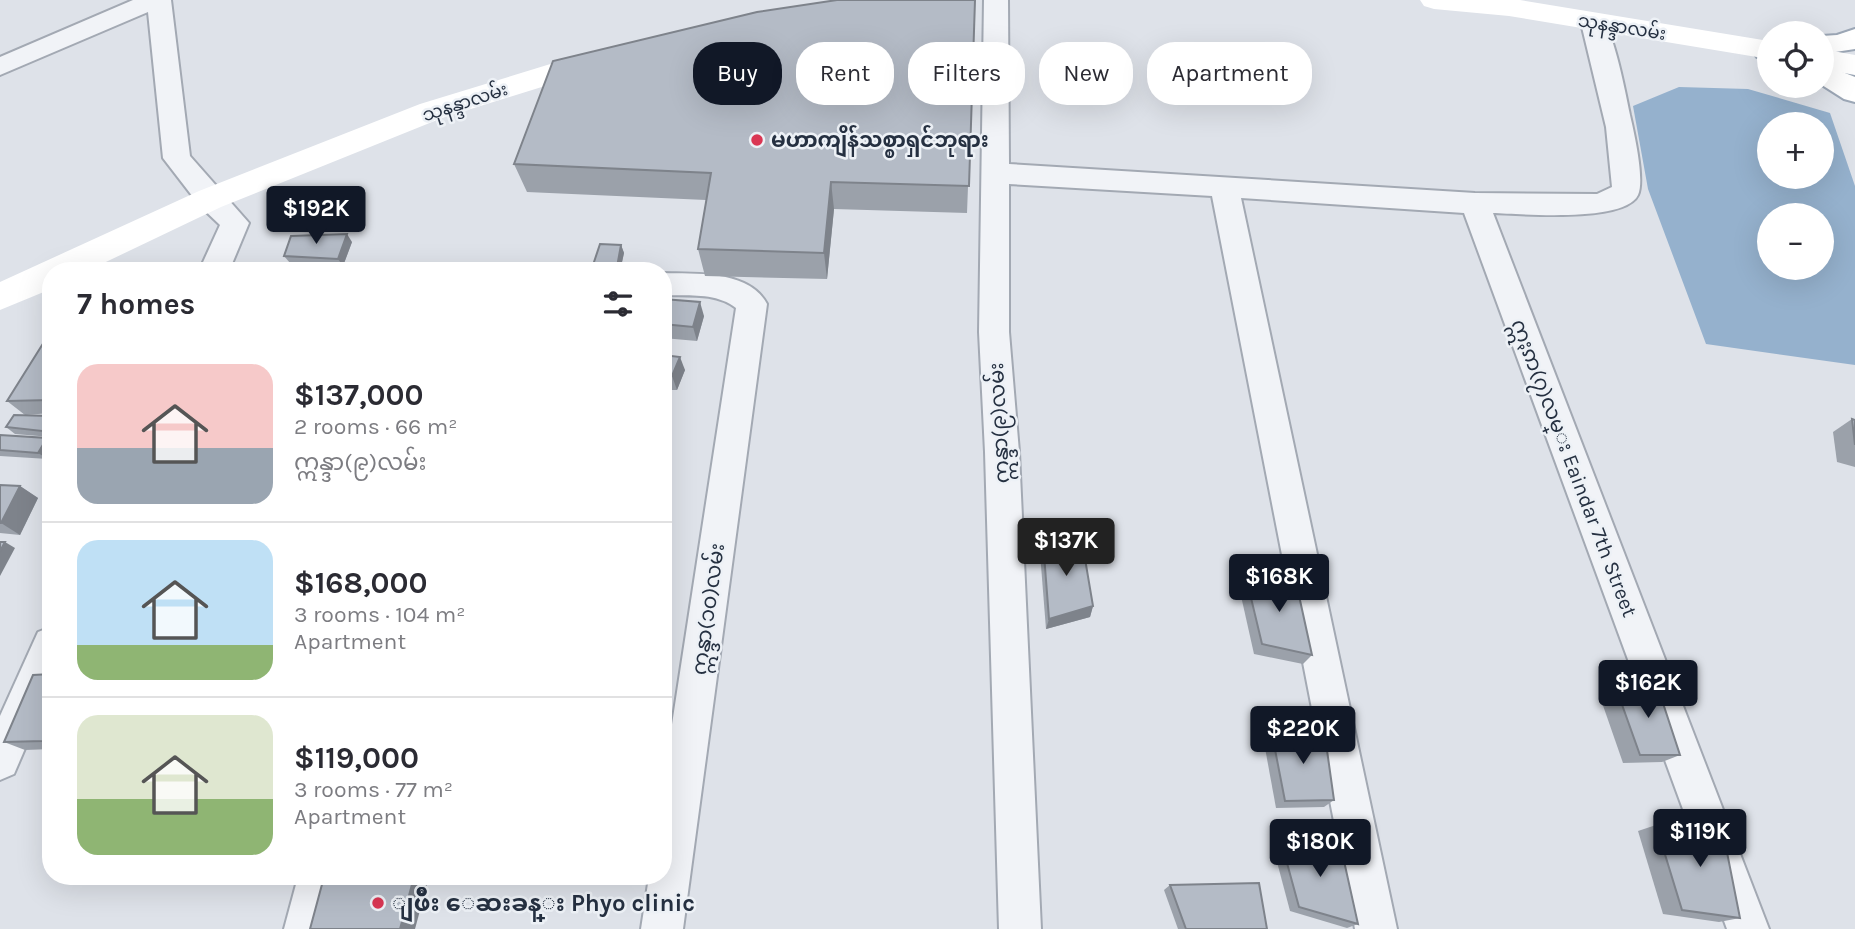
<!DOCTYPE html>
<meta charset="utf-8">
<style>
body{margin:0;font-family:Karla,"Noto Sans Myanmar",sans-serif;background:#f2f2f3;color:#2b2b33;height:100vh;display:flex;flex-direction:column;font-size:26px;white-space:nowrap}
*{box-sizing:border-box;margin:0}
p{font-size:23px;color:#7c7c81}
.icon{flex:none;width:38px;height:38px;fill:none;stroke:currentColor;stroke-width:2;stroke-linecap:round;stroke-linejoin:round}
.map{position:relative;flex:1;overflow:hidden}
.drawer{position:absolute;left:42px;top:262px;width:630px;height:623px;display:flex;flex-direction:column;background:#fff;border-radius:28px;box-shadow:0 7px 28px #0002}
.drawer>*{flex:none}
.top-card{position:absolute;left:693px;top:42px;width:665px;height:63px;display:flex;gap:14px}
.tools{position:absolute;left:1757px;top:21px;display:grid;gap:14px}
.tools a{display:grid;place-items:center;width:77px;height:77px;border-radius:50%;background:#fff;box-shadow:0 7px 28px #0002;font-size:35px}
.price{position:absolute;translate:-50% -60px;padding:0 16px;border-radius:7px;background:#111827;color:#fff;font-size:23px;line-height:46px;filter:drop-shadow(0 2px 4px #0008)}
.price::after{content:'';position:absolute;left:50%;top:42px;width:21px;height:16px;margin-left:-10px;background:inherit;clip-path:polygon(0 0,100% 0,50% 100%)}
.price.current{background:#222;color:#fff}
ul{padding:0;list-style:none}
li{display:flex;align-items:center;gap:21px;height:175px;padding:0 35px}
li+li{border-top:2px solid #e1e1e2}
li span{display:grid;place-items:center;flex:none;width:196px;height:140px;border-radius:21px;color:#555}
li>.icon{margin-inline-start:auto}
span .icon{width:84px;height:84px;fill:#fffc;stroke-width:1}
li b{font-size:30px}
h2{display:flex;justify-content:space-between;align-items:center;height:84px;padding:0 35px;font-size:30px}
.chip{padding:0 24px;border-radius:28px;background:#fff;box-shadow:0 7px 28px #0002;font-size:24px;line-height:63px}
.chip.current{background:#111827;color:#fff}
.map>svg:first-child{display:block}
.water{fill:#95b1cd;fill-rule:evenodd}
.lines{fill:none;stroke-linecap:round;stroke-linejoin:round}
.minor-casing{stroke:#a3a9b3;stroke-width:4}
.primary-casing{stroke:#9ca7b6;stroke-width:4}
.minor{fill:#f1f3f7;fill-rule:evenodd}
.secondary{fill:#fff;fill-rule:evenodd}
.primary{fill:#fff;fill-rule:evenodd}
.wall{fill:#9ba1aa}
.shaded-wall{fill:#7e838b}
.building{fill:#b4bbc6;stroke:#7e838b;stroke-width:2}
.poi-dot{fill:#da3653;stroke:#edf1f6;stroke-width:2.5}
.labels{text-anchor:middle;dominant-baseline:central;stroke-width:5;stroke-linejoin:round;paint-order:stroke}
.far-street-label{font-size:18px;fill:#253041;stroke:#edf1f6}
.poi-label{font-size:21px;font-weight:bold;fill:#253041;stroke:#edf1f6;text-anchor:start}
.street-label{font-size:21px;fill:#253041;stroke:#edf1f6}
.near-poi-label{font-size:24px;font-weight:bold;fill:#253041;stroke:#edf1f6;text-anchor:start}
</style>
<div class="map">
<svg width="1855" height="929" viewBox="0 0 1855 929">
<rect width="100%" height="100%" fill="#dee2e9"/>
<path class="water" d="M 1679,87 L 1748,89 L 1830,113 L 1855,186 L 1855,365 L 1706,344 L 1648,189 L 1633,106 ZM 1769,124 L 1822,124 L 1822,177 L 1769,177 ZM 1769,215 L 1822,215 L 1822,268 L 1769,268 Z"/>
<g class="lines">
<g class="minor-casing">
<g id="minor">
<path d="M 133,0 L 171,0 L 190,156 L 249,223 L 229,271 L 199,271 L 220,225 L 200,206 L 163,158 L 148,12 L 0,75 L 0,57 Z"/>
<path d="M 984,0 L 1008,0 L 1009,164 L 1475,193 L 1597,194 L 1612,187 L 1606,127 L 1581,23 L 1584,17 L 1593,15 L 1602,17 C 1615,38 1625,90 1630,115 C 1634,132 1645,180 1638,195 C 1625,223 1521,214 1493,213 L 1769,929 L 1727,929 L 1464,213 L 1241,198 L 1397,929 L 1355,929 L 1212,196 L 1009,184 L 1009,332 L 1019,452 L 1041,929 L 999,929 L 985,452 L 979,332 Z"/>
<path d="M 663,273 C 696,274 749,270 767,304 L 683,929 L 641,929 L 649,877 L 663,877 L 663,783 L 736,308 C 716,292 687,296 663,295 Z"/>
<path d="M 51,627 L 51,688 L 14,774 L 0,780 L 0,716 L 38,632 Z"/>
<path d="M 298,877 L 340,877 L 326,929 L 284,929 Z"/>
</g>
</g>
<g class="primary-casing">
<g id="primary">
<path d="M 1855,29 L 1855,49 L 1822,54 L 1822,36 L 1837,35 Z"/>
<path d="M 1769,41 L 1769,60 L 1757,57 L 1752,50 L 1757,43 Z"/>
<path d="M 1822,64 L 1855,77 L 1855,102 L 1844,99 L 1822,85 Z"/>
</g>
</g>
<use href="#minor" class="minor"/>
<g class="secondary">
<path d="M 1420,0 L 1520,0 L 1769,41 L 1769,59 L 1509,16 L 1434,9 L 1424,6 Z"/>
<path d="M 1822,49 L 1855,55 L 1855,75 L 1822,69 Z"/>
<path d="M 596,50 L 606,53 L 611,60 L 606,67 L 442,118 L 221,207 L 87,271 L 51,271 L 51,289 L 0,310 L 0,282 L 199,191 L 420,104 Z"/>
</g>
<use href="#primary" class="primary"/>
</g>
<g class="wall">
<path d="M 975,0 L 967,213 L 834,209 L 827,279 L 705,276 L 698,249 L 706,200 L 527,192 L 514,164 Z"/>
<path d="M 352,242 L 343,266 L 290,263 L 284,256 Z"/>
<path d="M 621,245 L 624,253 L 620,271 L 596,271 L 593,265 Z"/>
<path d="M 663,299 L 704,316 L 697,341 L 663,338 Z"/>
<path d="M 51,342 L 51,413 L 25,415 L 7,401 Z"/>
<path d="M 663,355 L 685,370 L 677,390 L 663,390 Z"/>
<path d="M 51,416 L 51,437 L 15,434 L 6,427 Z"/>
<path d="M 1852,419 L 1855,420 L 1855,467 L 1837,462 L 1833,432 Z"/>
<path d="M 0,435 L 47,438 L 48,459 L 0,456 Z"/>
<path d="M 0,485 L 20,486 L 38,498 L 20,535 L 0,533 Z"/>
<path d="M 1043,541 L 1093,606 L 1090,617 L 1046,629 L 1040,553 Z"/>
<path d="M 1246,577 L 1312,655 L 1303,664 L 1254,654 L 1239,587 Z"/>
<path d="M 51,674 L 51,749 L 25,750 L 4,742 Z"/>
<path d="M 1615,685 L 1680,755 L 1662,762 L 1623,763 L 1599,694 Z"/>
<path d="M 1271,729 L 1334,800 L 1324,807 L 1276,808 L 1263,737 Z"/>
<path d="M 1656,825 L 1740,918 L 1719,922 L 1663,914 L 1638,831 Z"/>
<path d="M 1281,841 L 1358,924 L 1347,928 L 1290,911 L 1273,847 Z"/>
<path d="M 1170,885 L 1267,929 L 1178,929 L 1164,890 Z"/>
</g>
<g class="shaded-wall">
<path d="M 831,182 L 834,209 L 827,279 L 824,253 Z"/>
<path d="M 347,234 L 352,242 L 343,266 L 338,259 Z"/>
<path d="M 621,245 L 624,253 L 620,271 L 618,271 L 617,267 Z"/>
<path d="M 700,302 L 704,316 L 697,341 L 693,327 Z"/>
<path d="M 680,357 L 685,370 L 677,390 L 672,376 Z"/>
<path d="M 47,438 L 51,441 L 51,454 L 48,459 L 38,453 Z"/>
<path d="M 20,486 L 38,498 L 20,535 L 1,523 Z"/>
<path d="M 5,542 L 15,548 L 0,576 L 0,551 Z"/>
<path d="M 1093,606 L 1090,617 L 1046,629 L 1049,619 Z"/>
<path d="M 51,726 L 51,744 L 43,741 Z"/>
<path d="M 414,877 L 429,877 L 415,929 L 400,929 Z"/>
</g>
<g class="building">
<path d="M 837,0 L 975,0 L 969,186 L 831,182 L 824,253 L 698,249 L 711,173 L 514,164 L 553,61 L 757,12 Z"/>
<path d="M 347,234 L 338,259 L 284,256 L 291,236 Z"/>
<path d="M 600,244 L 621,245 L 617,267 L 593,265 Z"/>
<path d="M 663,299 L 700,302 L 693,327 L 663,324 Z"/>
<path d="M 44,342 L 51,342 L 51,400 L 7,401 Z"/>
<path d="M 663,355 L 680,357 L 672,376 L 663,376 Z"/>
<path d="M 14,415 L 51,416 L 51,432 L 6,427 Z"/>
<path d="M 1852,419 L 1855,420 L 1855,445 Z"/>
<path d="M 0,435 L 47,438 L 38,453 L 0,450 Z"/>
<path d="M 0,485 L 20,486 L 1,523 L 0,523 Z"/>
<path d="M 1043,541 L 1082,541 L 1093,606 L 1049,619 Z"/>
<path d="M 0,542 L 5,542 L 0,551 Z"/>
<path d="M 1246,577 L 1296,582 L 1312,655 L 1262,644 Z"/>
<path d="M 51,674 L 51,726 L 43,741 L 4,742 L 33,675 Z"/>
<path d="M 1615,685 L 1658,688 L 1680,755 L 1640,755 Z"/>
<path d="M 1271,729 L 1325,736 L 1334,800 L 1285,801 Z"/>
<path d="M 1656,825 L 1722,827 L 1740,918 L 1682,910 Z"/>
<path d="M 1281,841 L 1340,843 L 1358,924 L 1299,907 Z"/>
<path d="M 324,877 L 414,877 L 400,929 L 310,929 Z"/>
<path d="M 1259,883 L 1267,929 L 1186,929 L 1170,885 Z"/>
</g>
<g class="poi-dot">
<circle cx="757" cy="140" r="7"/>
<circle cx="378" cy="903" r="7"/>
</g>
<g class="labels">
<g class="far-street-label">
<text transform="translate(1622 27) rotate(9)">သုနန္ဒာလမ်း</text>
<text transform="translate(465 102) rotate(-18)">သုနန္ဒာလမ်း</text>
</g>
<g class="poi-label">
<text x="771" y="140">မဟာကျိန်သစ္စာရှင်ဘုရား</text>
</g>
<g class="street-label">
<text transform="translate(999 423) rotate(-93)">ဣန္ဒာ(၉)လမ်း</text>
<text transform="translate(1574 468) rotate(69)">ဣႏၵာ(၇)လမ္း Eaindar 7th Street</text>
<text transform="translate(708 609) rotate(-82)">ဣန္ဒာ(၁၀)လမ်း</text>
</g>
<g class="near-poi-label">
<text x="392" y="903">ျဖိဳး ေဆးခန္း Phyo clinic</text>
</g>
</g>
</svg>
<div class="tools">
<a><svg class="icon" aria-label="locate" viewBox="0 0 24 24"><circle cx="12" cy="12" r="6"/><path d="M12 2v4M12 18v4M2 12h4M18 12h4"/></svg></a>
<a>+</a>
<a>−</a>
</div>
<b class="price" style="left:316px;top:246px">$192K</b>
<b class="price current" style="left:1066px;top:578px">$137K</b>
<b class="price" style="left:1279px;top:614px">$168K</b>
<b class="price" style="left:1648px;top:720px">$162K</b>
<b class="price" style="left:1303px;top:766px">$220K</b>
<b class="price" style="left:1700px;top:869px">$119K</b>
<b class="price" style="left:1320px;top:879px">$180K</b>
<div class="top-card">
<a class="chip current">Buy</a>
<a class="chip">Rent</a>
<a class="chip">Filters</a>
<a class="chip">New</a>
<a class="chip">Apartment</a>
</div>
<section class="drawer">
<h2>7 homes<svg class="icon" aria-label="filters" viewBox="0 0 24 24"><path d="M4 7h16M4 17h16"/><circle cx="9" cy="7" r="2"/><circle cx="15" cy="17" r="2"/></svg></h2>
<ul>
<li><span style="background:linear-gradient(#f6c9c9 60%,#9aa5b1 0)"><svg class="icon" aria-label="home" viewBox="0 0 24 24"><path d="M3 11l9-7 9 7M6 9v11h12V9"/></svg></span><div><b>$137,000</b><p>2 rooms · 66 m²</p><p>ဣန္ဒာ(၉)လမ်း</p></div></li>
<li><span style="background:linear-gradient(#bfe0f5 75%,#8fb573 0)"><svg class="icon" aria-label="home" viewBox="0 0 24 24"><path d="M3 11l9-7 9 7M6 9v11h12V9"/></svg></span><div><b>$168,000</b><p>3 rooms · 104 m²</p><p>Apartment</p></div></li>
<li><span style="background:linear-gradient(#dfe7d0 60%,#8fb573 0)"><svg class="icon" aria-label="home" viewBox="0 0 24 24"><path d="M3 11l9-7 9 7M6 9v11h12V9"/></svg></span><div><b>$119,000</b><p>3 rooms · 77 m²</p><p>Apartment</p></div></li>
</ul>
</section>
</div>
